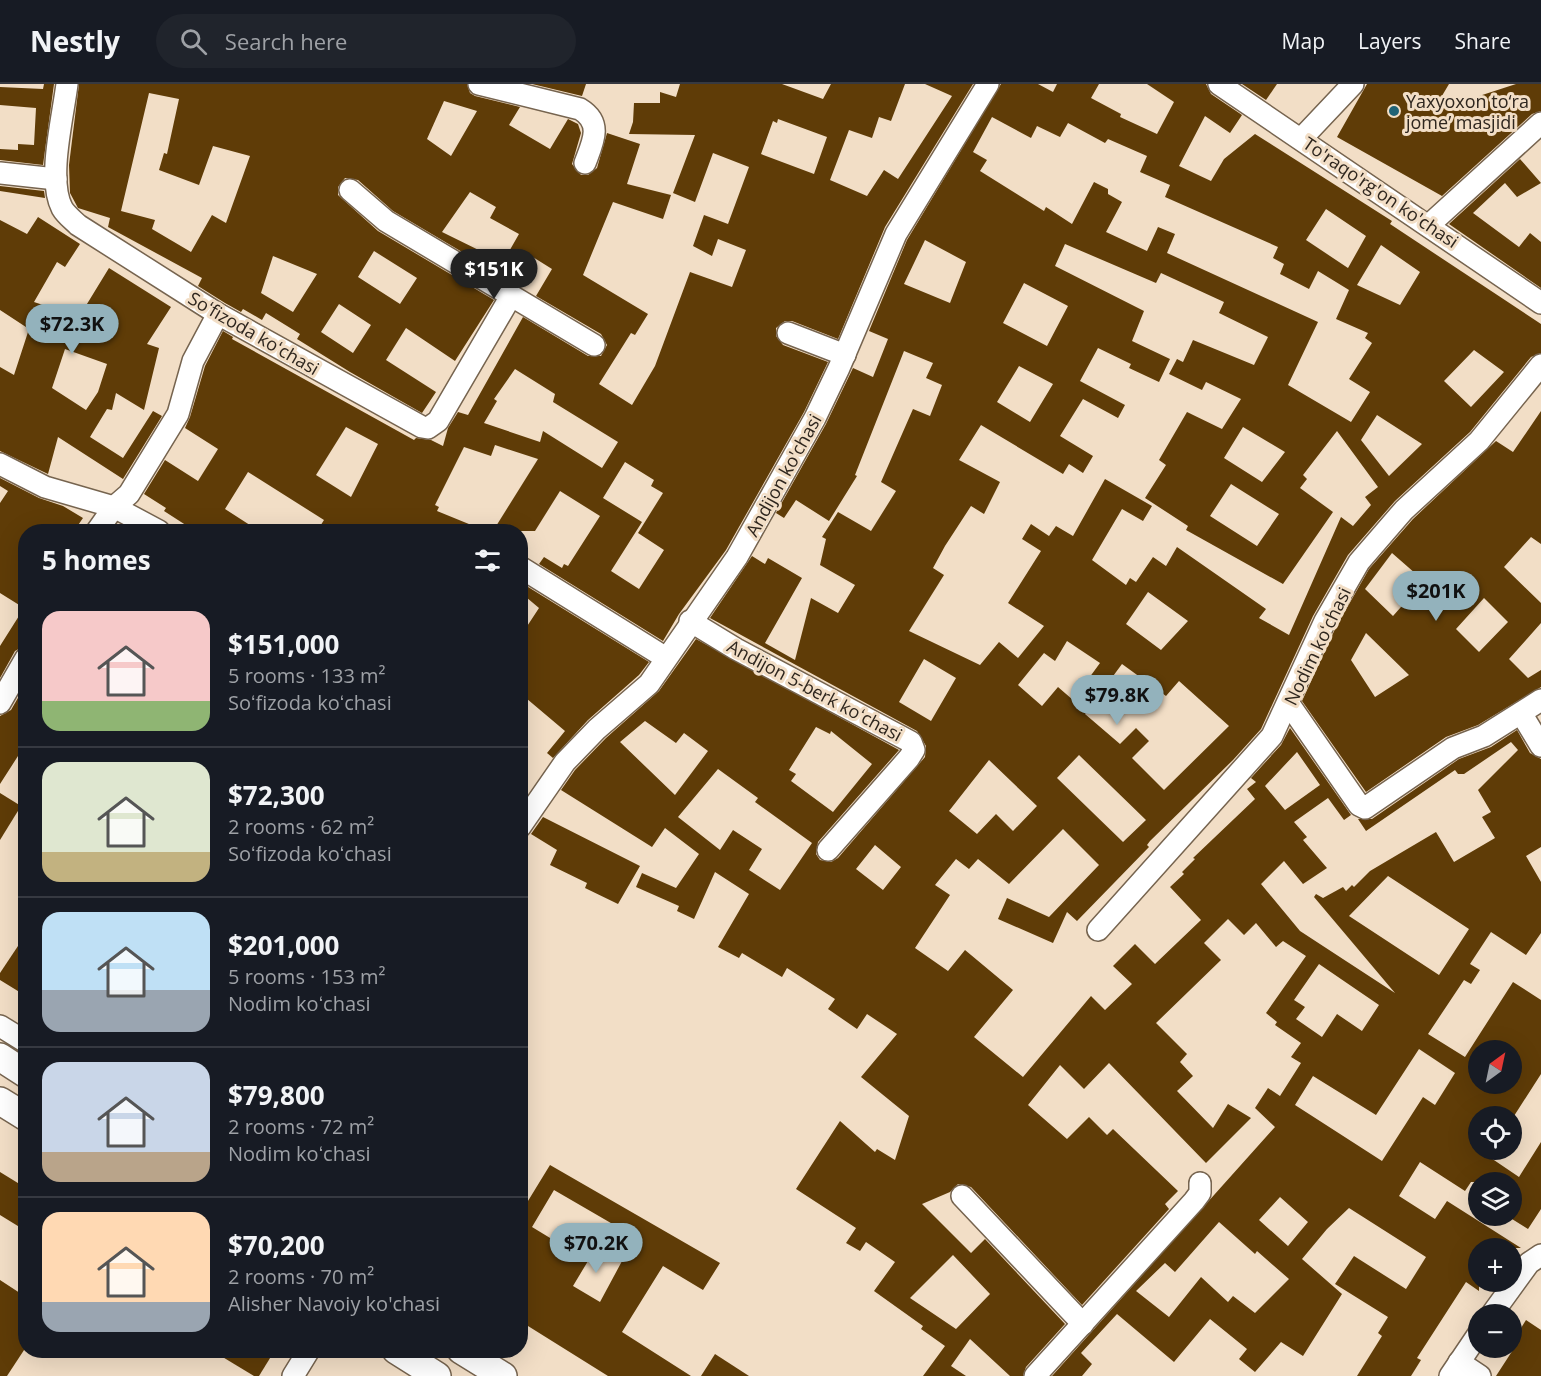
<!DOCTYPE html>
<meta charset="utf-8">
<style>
body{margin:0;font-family:"Open Sans",sans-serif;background:#20242c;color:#f1f3f6;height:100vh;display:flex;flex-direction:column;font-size:22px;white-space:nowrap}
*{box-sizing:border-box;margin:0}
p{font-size:20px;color:#9ea1a6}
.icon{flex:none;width:33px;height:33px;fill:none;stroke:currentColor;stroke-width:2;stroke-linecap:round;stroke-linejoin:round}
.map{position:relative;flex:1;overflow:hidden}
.details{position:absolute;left:18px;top:440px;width:510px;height:834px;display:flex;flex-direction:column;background:#171b24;border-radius:24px;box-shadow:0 6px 24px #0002}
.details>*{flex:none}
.needle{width:39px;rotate:33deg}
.controls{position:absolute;left:1468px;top:956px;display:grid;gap:12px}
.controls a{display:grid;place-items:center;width:54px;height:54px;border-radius:50%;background:#171b24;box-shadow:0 6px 24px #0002;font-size:30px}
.price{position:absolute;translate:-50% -51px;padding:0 14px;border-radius:21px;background:#93b2bc;color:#111;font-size:20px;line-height:39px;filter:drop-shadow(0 2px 3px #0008)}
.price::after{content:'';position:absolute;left:50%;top:36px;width:18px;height:14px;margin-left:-9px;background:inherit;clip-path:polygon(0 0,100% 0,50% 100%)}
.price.active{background:#222;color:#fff}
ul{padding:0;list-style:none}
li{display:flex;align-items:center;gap:18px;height:150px;padding:0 24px}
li+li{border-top:2px solid #363941}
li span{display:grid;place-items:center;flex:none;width:168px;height:120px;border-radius:18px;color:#555}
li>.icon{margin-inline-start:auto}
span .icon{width:72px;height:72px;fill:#fffc;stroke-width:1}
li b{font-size:26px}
h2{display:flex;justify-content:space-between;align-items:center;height:72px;padding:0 24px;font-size:26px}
header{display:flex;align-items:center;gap:36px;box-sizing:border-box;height:84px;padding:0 30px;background:#171b24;border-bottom:2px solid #363941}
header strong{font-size:28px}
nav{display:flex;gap:33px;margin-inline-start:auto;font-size:21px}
.search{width:420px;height:54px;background:#20242c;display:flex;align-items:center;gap:15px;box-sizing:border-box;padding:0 21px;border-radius:33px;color:#9ea1a6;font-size:22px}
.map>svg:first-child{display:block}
.building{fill:#5f3c07;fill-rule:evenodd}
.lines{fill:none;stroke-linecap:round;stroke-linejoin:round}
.minor-casing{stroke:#76644f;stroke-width:24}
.major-casing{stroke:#76644f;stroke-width:30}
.minor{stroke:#fff;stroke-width:21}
.major{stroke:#fff;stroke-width:27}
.poi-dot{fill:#206376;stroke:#f2dec6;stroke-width:2}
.labels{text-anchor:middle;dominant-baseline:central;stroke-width:6;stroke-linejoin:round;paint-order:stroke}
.poi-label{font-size:18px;fill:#2e261e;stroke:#f2dec6;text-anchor:start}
.street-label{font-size:18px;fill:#2e261e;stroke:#f2dec6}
</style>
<header>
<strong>Nestly</strong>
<div class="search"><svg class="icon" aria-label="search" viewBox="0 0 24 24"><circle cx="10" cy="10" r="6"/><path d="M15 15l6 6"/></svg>Search here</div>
<nav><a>Map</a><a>Layers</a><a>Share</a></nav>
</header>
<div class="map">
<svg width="1541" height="1292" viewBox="0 0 1541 1292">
<rect width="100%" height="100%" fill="#f2dec6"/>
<g class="building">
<path d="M 44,0 L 54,0 L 43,81 L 0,76 L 0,65 L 18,66 L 18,60 L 34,61 L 36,24 L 0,21 L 0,3 L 43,5 Z"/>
<path d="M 79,0 L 467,0 L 470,9 L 475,12 L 520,23 L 509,41 L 550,65 L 568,35 L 578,40 L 581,49 L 572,80 L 581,91 L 588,91 L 597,84 L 607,49 L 640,60 L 627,100 L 671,111 L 663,135 L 613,118 L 583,191 L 648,230 L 635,251 L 631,249 L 599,300 L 632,321 L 655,282 L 690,188 L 732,203 L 746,166 L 718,155 L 712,172 L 693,162 L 704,131 L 728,140 L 749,83 L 713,69 L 695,118 L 673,109 L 695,51 L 629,50 L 633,38 L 634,19 L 660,19 L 660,8 L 676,13 L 680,0 L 782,0 L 823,15 L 831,0 L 905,0 L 891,37 L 879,33 L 872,54 L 849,46 L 830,96 L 867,112 L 884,86 L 898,95 L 952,12 L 925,0 L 973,0 L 885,143 L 838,255 L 792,237 L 785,237 L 776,244 L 776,252 L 783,261 L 828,278 L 804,328 L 726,466 L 679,530 L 663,557 L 539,480 L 544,473 L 562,484 L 564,480 L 568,482 L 600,432 L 560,407 L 535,447 L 493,447 L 538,375 L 495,361 L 491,372 L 464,363 L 435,421 L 439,423 L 437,427 L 486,447 L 317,447 L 324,436 L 248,388 L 225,425 L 259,447 L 195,447 L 164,427 L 166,424 L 144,410 L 165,376 L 198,397 L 218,365 L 185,344 L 190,333 L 205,282 L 223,247 L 233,253 L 232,255 L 414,356 L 416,354 L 431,356 L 443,362 L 448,344 L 458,328 L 468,331 L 523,233 L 588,272 L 601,272 L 607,261 L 601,250 L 536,212 L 552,185 L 528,170 L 511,197 L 393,127 L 358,96 L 345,94 L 338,103 L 338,111 L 378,147 L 494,216 L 455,277 L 406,244 L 386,276 L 436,308 L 422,329 L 350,288 L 297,255 L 300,250 L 266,229 L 262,236 L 243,225 L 241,228 L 225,219 L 198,202 L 202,194 L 108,143 L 110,134 L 78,124 L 70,109 L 69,81 ZM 149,9 L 179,15 L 167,70 L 164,69 L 159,86 L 199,101 L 213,62 L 250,72 L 226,139 L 212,131 L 191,168 L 152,145 L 155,136 L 121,127 ZM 444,17 L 477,27 L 451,72 L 427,55 ZM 778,35 L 827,53 L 814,90 L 761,70 L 773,37 L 777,39 ZM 470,108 L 496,123 L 490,134 L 519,150 L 503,178 L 442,148 ZM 374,167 L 417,194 L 400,220 L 358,193 ZM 273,172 L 317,190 L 293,228 L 261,209 ZM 339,220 L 371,241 L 353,269 L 321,248 ZM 515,285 L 555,310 L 553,318 L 618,358 L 602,384 L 543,347 L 540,358 L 484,339 L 497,317 L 494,315 ZM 346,343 L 378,360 L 351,413 L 316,391 ZM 625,378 L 654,396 L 651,402 L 663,409 L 638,449 L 664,466 L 639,505 L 611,487 L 642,438 L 603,414 Z"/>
<path d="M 532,0 L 586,0 L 582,12 Z"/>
<path d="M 1001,0 L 1038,0 L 1053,8 L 1057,0 L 1099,0 L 1091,14 L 1121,30 L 1120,33 L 1157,50 L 1174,18 L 1147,0 L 1206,0 L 1211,10 L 1242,31 L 1230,49 L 1205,32 L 1179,82 L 1211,97 L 1224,75 L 1255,50 L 1392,137 L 1390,140 L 1541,240 L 1541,269 L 1531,273 L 1470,348 L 1395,417 L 1348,471 L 1313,532 L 1261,645 L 1233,676 L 1150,757 L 1147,761 L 1149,763 L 1077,837 L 1067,828 L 1053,859 L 998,835 L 1007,814 L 1049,833 L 1099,781 L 1063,745 L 1009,800 L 978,775 L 969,785 L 956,775 L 935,801 L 950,811 L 915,864 L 948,887 L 965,866 L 1013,906 L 974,953 L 1023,993 L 1091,912 L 1105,926 L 1132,900 L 1113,882 L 1135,860 L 1155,880 L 1201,836 L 1170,803 L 1184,790 L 1182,788 L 1195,775 L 1193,774 L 1255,715 L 1247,705 L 1256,698 L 1251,694 L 1281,661 L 1290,644 L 1351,731 L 1344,736 L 1328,714 L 1294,738 L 1307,753 L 1303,756 L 1327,784 L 1303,800 L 1284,777 L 1261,800 L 1300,847 L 1395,909 L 1314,813 L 1316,810 L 1323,814 L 1343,803 L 1346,807 L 1352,801 L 1354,803 L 1370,787 L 1436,748 L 1454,778 L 1495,754 L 1482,733 L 1491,728 L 1478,706 L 1518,666 L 1511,658 L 1464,690 L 1458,690 L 1455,686 L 1366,747 L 1358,735 L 1372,735 L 1459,675 L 1491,663 L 1517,646 L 1530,669 L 1541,675 L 1541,763 L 1526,772 L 1541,798 L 1541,849 L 1526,871 L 1491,848 L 1470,880 L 1480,886 L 1471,900 L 1464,896 L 1428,950 L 1465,973 L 1513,898 L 1541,916 L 1541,990 L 1514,1032 L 1479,1032 L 1479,1065 L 1493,1065 L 1488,1072 L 1519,1093 L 1541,1058 L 1541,1125 L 1528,1145 L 1512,1135 L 1512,1098 L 1471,1098 L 1465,1107 L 1420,1078 L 1399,1112 L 1435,1135 L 1447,1117 L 1521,1164 L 1479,1164 L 1479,1207 L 1466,1198 L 1417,1274 L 1421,1276 L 1411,1292 L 1357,1292 L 1382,1252 L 1378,1249 L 1388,1233 L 1335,1200 L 1354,1172 L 1406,1205 L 1426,1173 L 1349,1124 L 1327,1145 L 1302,1175 L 1342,1210 L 1303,1272 L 1281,1258 L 1255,1288 L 1239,1275 L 1247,1265 L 1210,1235 L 1174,1278 L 1117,1230 L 1081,1269 L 1092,1280 L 1082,1292 L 1052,1292 L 1275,1043 L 1255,1024 L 1268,1004 L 1280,1012 L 1301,979 L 1291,973 L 1301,959 L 1275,941 L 1277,938 L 1266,929 L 1306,872 L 1283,857 L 1276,863 L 1256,839 L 1244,851 L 1228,835 L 1204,859 L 1221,876 L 1156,939 L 1187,970 L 1180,978 L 1193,992 L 1177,1007 L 1213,1044 L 1228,1020 L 1251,1034 L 1206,1079 L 1109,979 L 1084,1005 L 1060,981 L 1028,1021 L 1067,1055 L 1089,1033 L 1107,1051 L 1113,1045 L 1178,1107 L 1165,1120 L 1169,1125 L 1082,1221 L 971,1103 L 958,1100 L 950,1108 L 922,1120 L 971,1169 L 985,1155 L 1065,1240 L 1026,1283 L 1023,1292 L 1010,1292 L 970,1255 L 951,1282 L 966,1292 L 923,1292 L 945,1262 L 921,1245 L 923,1242 L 874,1207 L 895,1178 L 866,1158 L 860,1167 L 846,1159 L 856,1144 L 796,1105 L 840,1037 L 875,1068 L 877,1065 L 895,1076 L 909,1032 L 861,993 L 897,950 L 867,930 L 857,945 L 828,925 L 835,915 L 787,884 L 782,893 L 742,869 L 739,874 L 718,863 L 749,810 L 715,788 L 694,835 L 677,827 L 679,822 L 636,803 L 642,789 L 676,804 L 699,770 L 665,744 L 652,763 L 561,706 L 575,686 L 606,654 L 659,607 L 696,555 L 899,666 L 818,758 L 816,770 L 820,776 L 831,778 L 838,774 L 925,673 L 926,662 L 917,647 L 710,534 L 752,472 L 765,480 L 768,474 L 802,494 L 765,559 L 795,576 L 811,514 L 838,529 L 855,501 L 820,481 L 826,455 L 822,453 L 838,428 L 871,447 L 896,407 L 881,398 L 913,325 L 930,332 L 942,301 L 926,294 L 933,279 L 904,267 L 855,391 L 857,392 L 829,437 L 796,416 L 784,434 L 776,429 L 826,340 L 853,284 L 873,293 L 888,255 L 869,247 L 907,156 ZM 992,33 L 1031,54 L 1037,42 L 1060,53 L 1068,39 L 1105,59 L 1108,55 L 1147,72 L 1140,88 L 1170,101 L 1165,113 L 1278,163 L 1273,174 L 1284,180 L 1280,190 L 1309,205 L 1318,187 L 1349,206 L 1336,235 L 1368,249 L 1365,254 L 1372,259 L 1349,295 L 1370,308 L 1351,338 L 1288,301 L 1318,238 L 1167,169 L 1175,150 L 1158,143 L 1147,167 L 1106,148 L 1122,118 L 1108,110 L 1108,105 L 1094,98 L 1072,140 L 1046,123 L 1044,127 L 980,87 L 987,76 L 973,68 ZM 1326,125 L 1366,152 L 1348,184 L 1306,156 ZM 925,156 L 966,178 L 950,219 L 904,200 ZM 1065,160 L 1156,199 L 1161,189 L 1224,218 L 1219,229 L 1268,253 L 1254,281 L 1193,256 L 1183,278 L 1177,275 L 1169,290 L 1202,306 L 1206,298 L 1241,315 L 1222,345 L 1187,328 L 1159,376 L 1166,381 L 1145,414 L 1188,442 L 1186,446 L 1283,500 L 1333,428 L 1300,404 L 1307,395 L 1303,391 L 1337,347 L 1378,403 L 1365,413 L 1371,421 L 1353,442 L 1341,433 L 1289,551 L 1259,534 L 1266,525 L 1177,463 L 1166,482 L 1153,473 L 1136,498 L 1130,494 L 1126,501 L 1092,476 L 1122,425 L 1143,437 L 1152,422 L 1105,395 L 1073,452 L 1056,442 L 1049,452 L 1031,440 L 1022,455 L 1041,467 L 1008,519 L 1044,542 L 1018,574 L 999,558 L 980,581 L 909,547 L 944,491 L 933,484 L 945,462 L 971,422 L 984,430 L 1000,398 L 959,376 L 981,341 L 1063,390 L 1069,380 L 1083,389 L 1093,372 L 1060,352 L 1083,315 L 1118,334 L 1125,321 L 1080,297 L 1098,264 L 1131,280 L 1129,284 L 1159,298 L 1170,275 L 1132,257 L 1144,227 L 1055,182 ZM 1381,161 L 1420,188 L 1400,221 L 1357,201 ZM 1024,199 L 1068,222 L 1047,262 L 1003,239 ZM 1474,266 L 1504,288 L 1471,323 L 1444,297 ZM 1019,282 L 1053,300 L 1030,338 L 997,318 ZM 1377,331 L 1422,360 L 1389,392 L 1361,356 ZM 1243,343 L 1285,368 L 1262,398 L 1224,374 ZM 1231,400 L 1279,430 L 1257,462 L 1210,432 ZM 1148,508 L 1188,537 L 1161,566 L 1126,540 ZM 1067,557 L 1100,579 L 1073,616 L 1058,603 L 1042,622 L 1018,601 L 1044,569 L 1055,577 ZM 924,575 L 956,594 L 931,637 L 899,618 ZM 1122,580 L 1166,612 L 1179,597 L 1229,642 L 1164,706 L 1132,674 L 1149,657 L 1136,644 L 1120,660 L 1085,630 ZM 645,637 L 676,659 L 684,649 L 708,667 L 675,711 L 620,658 ZM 816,643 L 830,650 L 831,647 L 872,680 L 833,728 L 791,697 L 796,690 L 789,686 ZM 1297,668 L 1320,701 L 1285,726 L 1265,702 ZM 1079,671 L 1146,736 L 1123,758 L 1057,694 ZM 989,676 L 1037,722 L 1013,747 L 996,730 L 977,750 L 949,727 ZM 718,685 L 758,714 L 755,718 L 812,759 L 780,806 L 749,786 L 762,765 L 733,746 L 720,766 L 678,733 ZM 875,761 L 901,783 L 883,806 L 856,785 ZM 1388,792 L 1469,845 L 1439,891 L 1349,832 ZM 1319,880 L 1379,921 L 1362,947 L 1337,930 L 1322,953 L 1296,935 L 1305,923 L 1294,916 ZM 1419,965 L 1455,989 L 1435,1021 L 1423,1013 L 1382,1077 L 1295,1021 L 1313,992 L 1376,1031 ZM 1479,966 L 1512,966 L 1512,999 L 1479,999 ZM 1280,1113 L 1308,1138 L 1288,1162 L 1259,1136 ZM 1219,1138 L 1255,1170 L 1257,1167 L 1289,1195 L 1255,1229 L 1233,1212 L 1228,1218 L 1201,1193 L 1169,1233 L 1136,1207 L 1165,1179 L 1175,1188 ZM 953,1171 L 990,1210 L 956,1245 L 910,1214 Z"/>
<path d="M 1242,0 L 1277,0 L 1266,16 Z"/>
<path d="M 1367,0 L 1449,0 L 1433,27 L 1516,0 L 1541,0 L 1541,27 L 1532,30 L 1442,112 L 1337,53 Z"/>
<path d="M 1520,75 L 1541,99 L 1517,113 L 1505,99 L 1473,129 L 1519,163 L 1530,149 L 1541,158 L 1541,204 L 1449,140 Z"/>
<path d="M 0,102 L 44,107 L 45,114 L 0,107 Z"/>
<path d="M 38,133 L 80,160 L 65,183 L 57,178 L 34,218 L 79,233 L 109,184 L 171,223 L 147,260 L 159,264 L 144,326 L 116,309 L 112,326 L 107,325 L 90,353 L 123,374 L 153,327 L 162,332 L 123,395 L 58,353 L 48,390 L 0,367 L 0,283 L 14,291 L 29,245 L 0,226 L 0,136 L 27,150 ZM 65,265 L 107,280 L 98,308 L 86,326 L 52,304 Z"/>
<path d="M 1541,327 L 1541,460 L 1531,453 L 1504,483 L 1541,519 L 1541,539 L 1509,575 L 1528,594 L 1541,586 L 1541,603 L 1478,641 L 1446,653 L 1366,708 L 1302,617 L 1336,543 L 1369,485 L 1413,435 L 1496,357 L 1513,368 ZM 1392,469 L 1424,497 L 1393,532 L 1365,505 ZM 1484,514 L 1508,538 L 1479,568 L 1456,545 ZM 1366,549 L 1409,591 L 1375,613 L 1351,576 Z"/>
<path d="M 0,394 L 39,414 L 63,422 L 83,434 L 74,447 L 26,447 L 26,561 L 15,567 L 0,594 L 0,562 L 24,524 L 0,509 L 0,419 L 8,407 L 0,402 Z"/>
<path d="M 520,498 L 649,578 L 639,591 L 588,636 L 553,674 L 547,669 L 565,647 L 520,609 L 520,553 L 539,524 L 520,508 Z"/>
<path d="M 26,600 L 26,677 L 18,672 L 0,700 L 0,632 L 11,626 Z"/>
<path d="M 0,709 L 21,722 L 0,756 Z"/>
<path d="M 543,733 L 640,782 L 618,820 L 585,804 L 587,799 L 550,781 L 557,766 L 531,750 Z"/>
<path d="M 26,850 L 26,912 L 0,896 L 0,889 Z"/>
<path d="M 550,1081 L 720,1179 L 703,1206 L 663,1182 L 622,1248 L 691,1292 L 608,1292 L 520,1237 L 520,1130 ZM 554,1106 L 635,1153 L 600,1218 L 573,1202 L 588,1177 L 532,1143 Z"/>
<path d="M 0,1088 L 26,1104 L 26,1147 L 0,1131 Z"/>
<path d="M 0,1196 L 26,1213 L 26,1263 L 7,1292 L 0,1292 Z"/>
<path d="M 1526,1236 L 1541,1246 L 1541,1292 L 1496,1292 L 1520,1255 L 1516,1252 Z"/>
<path d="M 211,1266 L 275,1266 L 259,1292 L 254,1292 Z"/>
<path d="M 715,1270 L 749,1292 L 701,1292 Z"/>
</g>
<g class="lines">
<g class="minor-casing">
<g id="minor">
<path d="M 67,0 C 63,33 47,95 62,124 C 66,131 73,136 78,141 L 218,230 L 422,343 L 428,344 L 438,337 L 511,212"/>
<path d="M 479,0 L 580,25 C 603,39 593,58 585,79"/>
<path d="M 1219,0 L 1541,219"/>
<path d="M 1302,54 L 1353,0"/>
<path d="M 0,89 L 56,95"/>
<path d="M 350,106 L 386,137 L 594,261"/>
<path d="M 1429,141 L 1541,39"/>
<path d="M 788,249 L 845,271"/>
<path d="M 0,380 L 45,403 L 114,423 L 159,447"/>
<path d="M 97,447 L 114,423 L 129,410 L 178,330 L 193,277 L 218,230"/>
<path d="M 520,483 L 666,574"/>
<path d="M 690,537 L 736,565 L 911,658 L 914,666 L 909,674 L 828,766"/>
<path d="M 0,619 L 26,574"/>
<path d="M 1289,620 L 1359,721 L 1365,724 L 1453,664 L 1484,652 L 1541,616"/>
<path d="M 1521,629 L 1541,662"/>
<path d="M 520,743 L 565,678 L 597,645 L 649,600 L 737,473 L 815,334 L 839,284 L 896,150 L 988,0"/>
<path d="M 1098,846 L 1272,652 L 1325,537 L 1359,478 L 1404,426 L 1479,357 L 1541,281"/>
<path d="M 0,942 L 26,958"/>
<path d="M 962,1112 L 1083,1240"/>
<path d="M 1492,1230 L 1529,1179 L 1541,1171"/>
<path d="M 1459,1278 L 1480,1292"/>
<path d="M 293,1292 L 309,1266"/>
<path d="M 1035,1292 L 1194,1117 L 1200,1109 L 1200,1099"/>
<path d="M 1450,1292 L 1479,1249"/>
</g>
</g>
<g class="major-casing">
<g id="major">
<path d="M 0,973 L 26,990"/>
<path d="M 0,1017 L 26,1033"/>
<path d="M 396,1266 L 437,1292"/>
<path d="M 461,1266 L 503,1292"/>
</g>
</g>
<use href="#minor" class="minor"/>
<use href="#major" class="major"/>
</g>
<circle class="poi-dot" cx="1394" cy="27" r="6"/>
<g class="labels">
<g class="poi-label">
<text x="1406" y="17">Yaxyoxon to‘ra<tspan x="1406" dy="21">jome’ masjidi</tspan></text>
</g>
<g class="street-label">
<text transform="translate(1381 108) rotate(34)">To'raqo'rg'on ko'chasi</text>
<text transform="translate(254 249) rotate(30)">Soʻfizoda koʻchasi</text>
<text transform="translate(783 391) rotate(-61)">Andijon ko'chasi</text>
<text transform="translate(1317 562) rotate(-64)">Nodim koʻchasi</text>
<text transform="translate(815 606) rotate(28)">Аndijon 5-berk koʻchasi</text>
</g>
</g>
</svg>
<div class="controls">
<a><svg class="needle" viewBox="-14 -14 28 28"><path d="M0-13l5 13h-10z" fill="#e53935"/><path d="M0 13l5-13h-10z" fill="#9ea1a6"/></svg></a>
<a><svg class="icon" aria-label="locate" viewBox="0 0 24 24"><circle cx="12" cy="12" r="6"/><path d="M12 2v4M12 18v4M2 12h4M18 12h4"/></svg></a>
<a><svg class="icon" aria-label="layers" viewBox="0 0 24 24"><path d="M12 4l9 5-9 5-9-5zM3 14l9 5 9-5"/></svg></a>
<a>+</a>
<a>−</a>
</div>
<b class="price active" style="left:494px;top:216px">$151K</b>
<b class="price" style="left:72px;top:271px">$72.3K</b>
<b class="price" style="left:1436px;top:538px">$201K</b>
<b class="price" style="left:1117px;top:642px">$79.8K</b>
<b class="price" style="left:596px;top:1190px">$70.2K</b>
<section class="details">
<h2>5 homes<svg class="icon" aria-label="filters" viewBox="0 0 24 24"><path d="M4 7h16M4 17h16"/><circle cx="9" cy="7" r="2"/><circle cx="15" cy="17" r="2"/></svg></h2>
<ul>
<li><span style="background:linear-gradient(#f6c9c9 75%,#8fb573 0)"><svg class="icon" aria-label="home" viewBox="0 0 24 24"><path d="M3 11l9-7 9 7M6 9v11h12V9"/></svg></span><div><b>$151,000</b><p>5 rooms · 133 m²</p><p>Soʻfizoda koʻchasi</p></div></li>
<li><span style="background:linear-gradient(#dfe7d0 75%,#c2b280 0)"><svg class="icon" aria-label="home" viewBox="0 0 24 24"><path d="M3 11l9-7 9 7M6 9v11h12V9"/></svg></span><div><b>$72,300</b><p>2 rooms · 62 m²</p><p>Soʻfizoda koʻchasi</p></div></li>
<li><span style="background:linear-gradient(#bfe0f5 65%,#9aa5b1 0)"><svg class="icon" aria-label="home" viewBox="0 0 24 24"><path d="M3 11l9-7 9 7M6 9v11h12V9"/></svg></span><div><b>$201,000</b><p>5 rooms · 153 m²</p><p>Nodim koʻchasi</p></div></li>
<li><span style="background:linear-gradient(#c9d6e8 75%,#b9a48a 0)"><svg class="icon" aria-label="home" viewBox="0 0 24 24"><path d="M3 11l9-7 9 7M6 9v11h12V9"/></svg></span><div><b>$79,800</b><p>2 rooms · 72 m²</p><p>Nodim koʻchasi</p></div></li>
<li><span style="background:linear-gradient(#ffd9b3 75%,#9aa5b1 0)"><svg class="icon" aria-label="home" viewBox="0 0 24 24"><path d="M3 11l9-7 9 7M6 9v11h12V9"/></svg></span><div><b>$70,200</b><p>2 rooms · 70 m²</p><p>Alisher Navoiy ko'chasi</p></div></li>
</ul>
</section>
</div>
